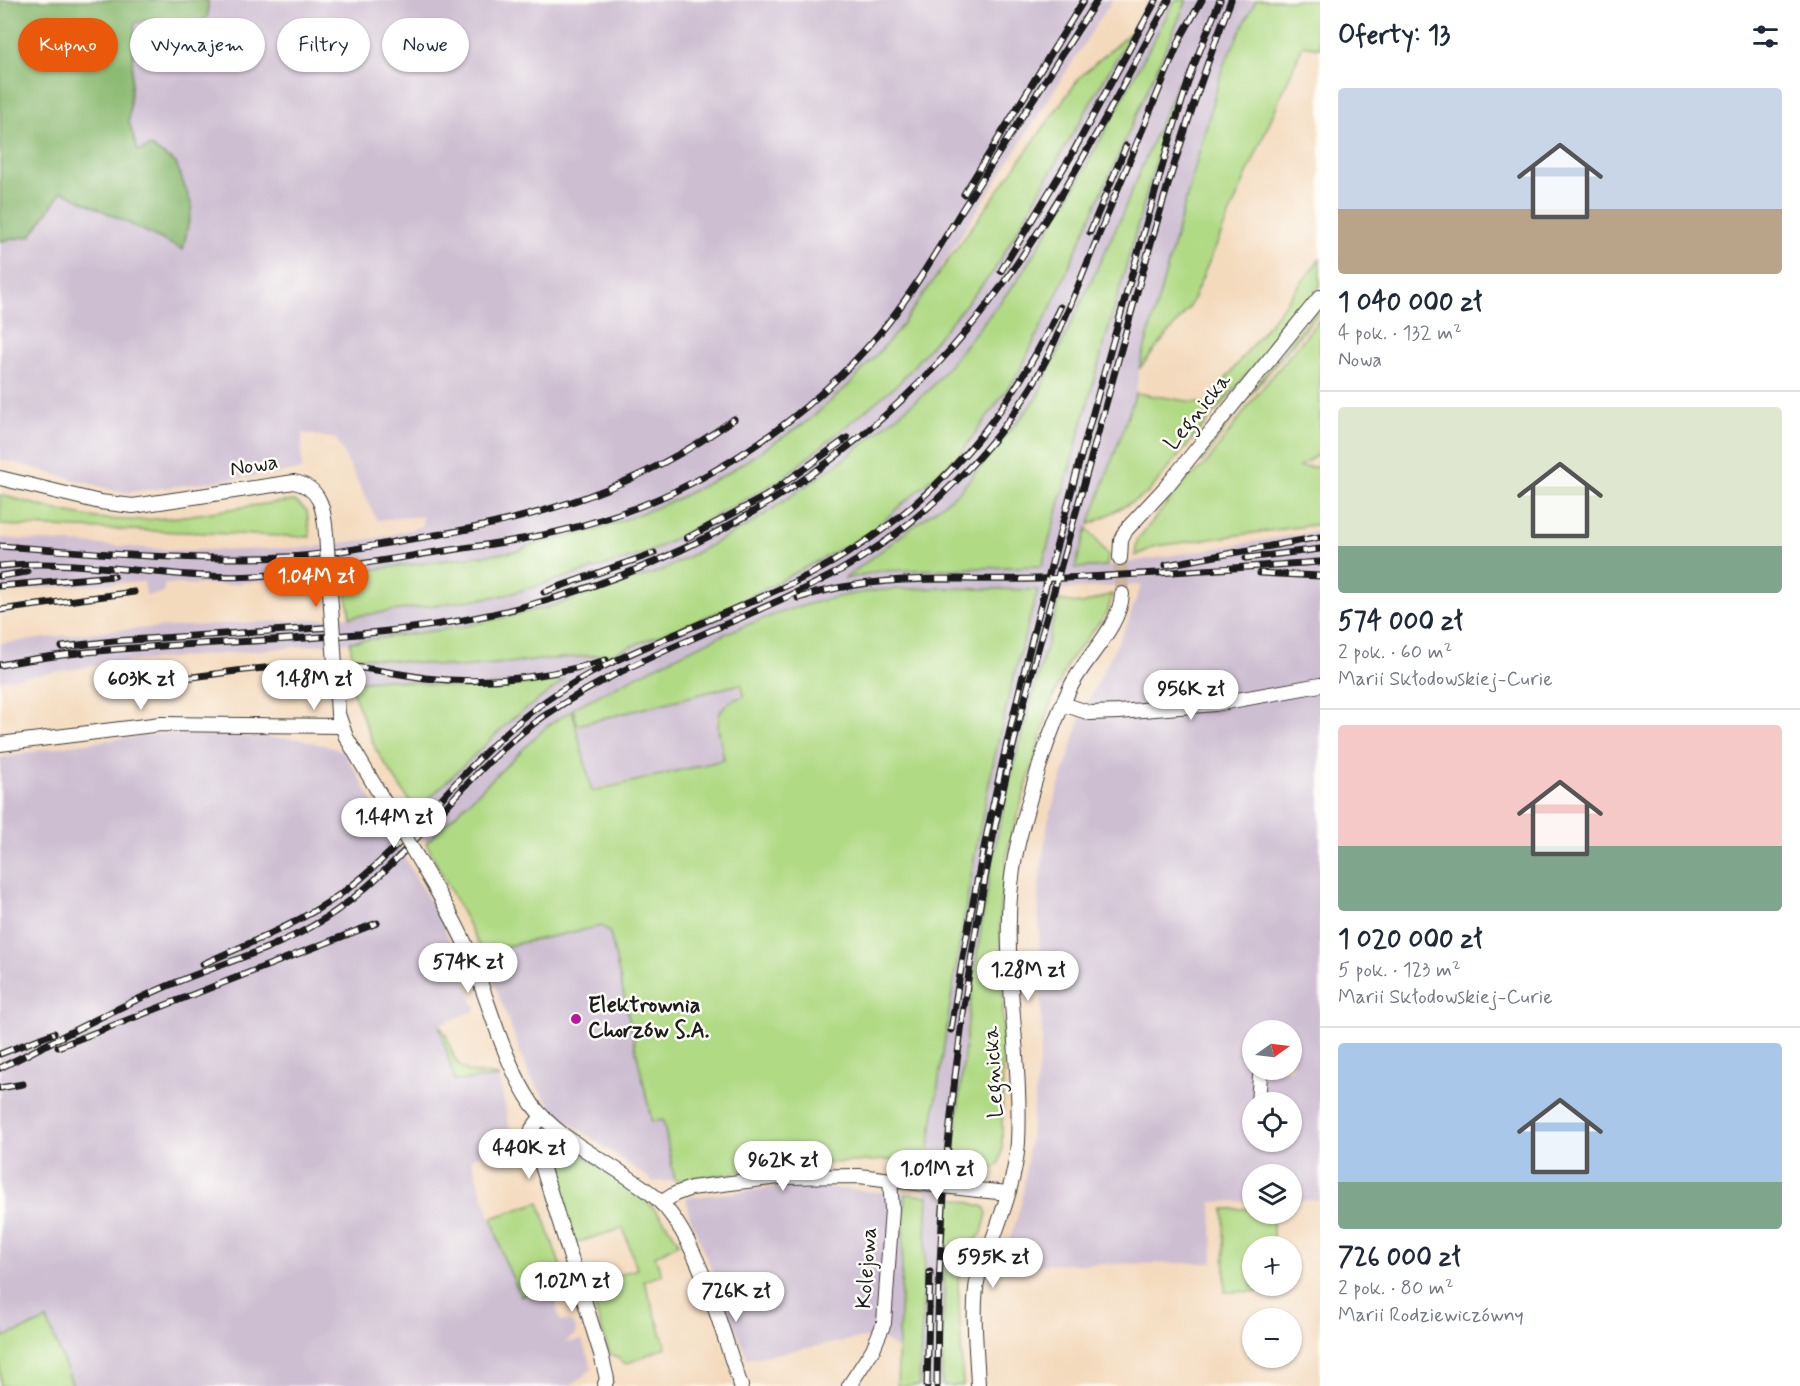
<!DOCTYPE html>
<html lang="pl">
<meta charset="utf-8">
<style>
body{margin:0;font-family:Mynerve,sans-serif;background:#f2f2f3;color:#1f2937;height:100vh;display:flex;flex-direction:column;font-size:22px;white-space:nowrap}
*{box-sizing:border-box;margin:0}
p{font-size:20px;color:#747a83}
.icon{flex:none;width:33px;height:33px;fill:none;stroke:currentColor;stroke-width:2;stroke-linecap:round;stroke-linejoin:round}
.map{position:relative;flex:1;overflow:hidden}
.drawer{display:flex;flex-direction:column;background:#fff;width:480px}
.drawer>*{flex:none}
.hud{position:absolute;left:18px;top:18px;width:570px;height:54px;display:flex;gap:12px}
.needle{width:39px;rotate:76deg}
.tools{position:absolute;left:1242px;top:1020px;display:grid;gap:12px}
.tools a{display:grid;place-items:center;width:60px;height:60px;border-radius:50%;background:#fff;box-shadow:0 2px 4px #0004;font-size:30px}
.price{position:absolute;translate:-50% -51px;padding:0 14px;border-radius:21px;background:#fff;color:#222;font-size:20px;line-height:39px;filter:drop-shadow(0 2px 3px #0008)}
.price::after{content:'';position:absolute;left:50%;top:36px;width:18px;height:14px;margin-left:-9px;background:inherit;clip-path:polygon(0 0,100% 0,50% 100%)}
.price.selected{background:#ea580c;color:#fff}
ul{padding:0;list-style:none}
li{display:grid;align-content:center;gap:12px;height:318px;padding:0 18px}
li+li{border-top:2px solid #e0e1e3}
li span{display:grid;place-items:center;height:186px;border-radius:6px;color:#555}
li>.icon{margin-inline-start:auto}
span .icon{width:108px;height:108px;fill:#fffc;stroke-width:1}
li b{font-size:26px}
h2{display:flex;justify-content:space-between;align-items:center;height:72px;padding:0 18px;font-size:26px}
.tag{padding:0 21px;border-radius:27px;background:#fff;box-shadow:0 2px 4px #0004;font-size:21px;line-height:54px}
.tag.selected{background:#ea580c;color:#fff}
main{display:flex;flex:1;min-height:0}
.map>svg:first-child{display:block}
.industrial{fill:#cebed2;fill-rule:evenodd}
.green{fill:#b1da85;stroke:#667b50;stroke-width:1.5}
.forest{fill:#8cba72;stroke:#546b47;stroke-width:1.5}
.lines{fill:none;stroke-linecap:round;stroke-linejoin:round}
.minor-tunnel{stroke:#c9b49d;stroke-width:14;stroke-dasharray:14 7;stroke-linecap:butt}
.minor-casing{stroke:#3c3834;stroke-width:16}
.minor{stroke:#fff;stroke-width:14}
.rail-casing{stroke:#1c1c1c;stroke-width:7}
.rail{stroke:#fdfcf7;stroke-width:4.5;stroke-dasharray:14;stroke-linecap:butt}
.minor-bridge-casing{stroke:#3c3834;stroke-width:16;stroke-linecap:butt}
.minor-bridge{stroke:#fff;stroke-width:14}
.poi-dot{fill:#b5179e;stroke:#fdfcf7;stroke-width:2}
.labels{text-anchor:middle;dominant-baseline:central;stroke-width:5;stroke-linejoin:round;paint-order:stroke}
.street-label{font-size:22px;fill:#1c1c1c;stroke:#fdfcf7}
.poi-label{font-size:22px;font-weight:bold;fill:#1c1c1c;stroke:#fdfcf7;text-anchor:start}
</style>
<main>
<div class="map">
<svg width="1320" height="1386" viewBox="0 0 1320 1386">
<rect width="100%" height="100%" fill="#fdfcf7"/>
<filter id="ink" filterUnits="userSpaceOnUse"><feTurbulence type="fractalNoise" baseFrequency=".0167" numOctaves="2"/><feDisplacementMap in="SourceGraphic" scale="12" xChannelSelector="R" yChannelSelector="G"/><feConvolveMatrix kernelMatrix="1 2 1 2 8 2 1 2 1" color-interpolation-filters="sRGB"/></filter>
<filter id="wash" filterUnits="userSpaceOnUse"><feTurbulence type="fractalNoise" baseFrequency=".008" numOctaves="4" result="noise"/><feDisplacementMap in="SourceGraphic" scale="24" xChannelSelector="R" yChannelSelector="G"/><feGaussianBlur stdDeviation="1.35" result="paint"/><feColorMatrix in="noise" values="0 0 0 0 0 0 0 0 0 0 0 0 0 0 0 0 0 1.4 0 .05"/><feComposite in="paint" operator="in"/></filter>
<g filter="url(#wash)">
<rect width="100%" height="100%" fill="#f4dabd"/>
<g class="industrial">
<path d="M 208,0 L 1112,0 L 927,289 L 895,334 L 850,384 L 808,422 L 702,487 L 618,523 L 528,546 L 519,551 L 318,576 L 221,585 L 165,584 L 163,593 L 146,596 L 144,582 L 61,586 L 0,592 L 0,538 L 174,550 L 232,550 L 315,547 L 383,537 L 423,526 L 422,516 L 377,520 L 336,439 L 302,433 L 302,470 L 124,493 L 0,459 L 0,241 L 31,236 L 62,191 L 183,249 L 138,151 L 129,123 L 135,22 L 157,18 L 192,30 L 208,16 Z"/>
<path d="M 1148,0 L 1175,0 L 1075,187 L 1017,281 L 930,389 L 843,460 L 749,525 L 661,571 L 549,607 L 461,627 L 350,642 L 115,663 L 0,680 L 0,644 L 3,643 L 113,630 L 350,617 L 506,595 L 650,552 L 779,481 L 900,382 L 993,272 Z"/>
<path d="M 1187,0 L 1256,0 L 1223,66 L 1139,369 L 1136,393 L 1087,528 L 1076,567 L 1107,566 L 1320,531 L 1320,1200 L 1292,1200 L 1292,1174 L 1252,1174 L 1252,1201 L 1212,1202 L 1213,1263 L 1002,1265 L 1022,1201 L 1042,1038 L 1038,891 L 1048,821 L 1082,714 L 1128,622 L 1141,585 L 1062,589 L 1014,763 L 968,1011 L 952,1173 L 946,1196 L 942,1386 L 919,1386 L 927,1161 L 962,915 L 1014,670 L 1037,590 L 818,603 L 772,617 L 698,646 L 573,708 L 547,726 L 426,843 L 416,811 L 512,719 L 563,682 L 460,688 L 384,679 L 349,683 L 352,656 L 458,667 L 611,654 L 731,607 L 868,534 L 1018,374 L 1055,298 ZM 1175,87 L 1042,566 L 879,571 L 846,579 L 960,491 L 1036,399 L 1121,217 ZM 1252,1030 L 1292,1030 L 1292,1070 L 1252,1070 ZM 1252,1102 L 1292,1102 L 1292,1142 L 1252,1142 Z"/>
<path d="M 739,685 L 742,695 L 726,703 L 716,720 L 724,760 L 592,789 L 577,725 Z"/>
<path d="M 168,733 L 301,739 L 344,751 L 444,927 L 476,1010 L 439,1025 L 455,1081 L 499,1077 L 511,1134 L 471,1159 L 504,1259 L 521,1296 L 551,1283 L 560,1321 L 570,1321 L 576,1328 L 575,1335 L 564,1343 L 582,1340 L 592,1369 L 570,1386 L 73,1386 L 47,1321 L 5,1338 L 0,1324 L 0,758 L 70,745 Z"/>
<path d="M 602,926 L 610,933 L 652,1122 L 663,1120 L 675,1181 L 654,1182 L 556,1113 L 529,1075 L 482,951 Z"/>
<path d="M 798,1185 L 905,1194 L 899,1350 L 882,1339 L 862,1338 L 748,1359 L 689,1214 L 686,1198 Z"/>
</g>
<g class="green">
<path d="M 1175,0 L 1187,0 L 1055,298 L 1018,374 L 960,454 L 868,534 L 731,607 L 611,654 L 458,667 L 352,656 L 350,642 L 461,627 L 549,607 L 661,571 L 749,525 L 843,460 L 930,389 L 1017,281 L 1075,187 Z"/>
<path d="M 1256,0 L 1320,0 L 1320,48 L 1303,45 L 1189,308 L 1139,369 L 1223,66 Z"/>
<path d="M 1132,31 L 993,272 L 900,382 L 779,481 L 650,552 L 506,595 L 350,617 L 344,573 L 519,551 L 528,546 L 600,529 L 675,500 L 726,474 L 808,421 L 850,384 L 895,334 L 1080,77 Z"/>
<path d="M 1178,81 L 1042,566 L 879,571 L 844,579 L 960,491 L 1036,399 L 1121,217 Z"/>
<path d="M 1320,259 L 1320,286 L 1147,494 L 1089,525 L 1136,393 L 1206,404 Z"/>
<path d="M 1320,305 L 1320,311 L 1245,401 L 1202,462 L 1195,460 Z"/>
<path d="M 1320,319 L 1320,453 L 1299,467 L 1320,467 L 1320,524 L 1156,546 L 1135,556 L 1137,540 L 1187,479 L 1206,464 L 1255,397 Z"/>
<path d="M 0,495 C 34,503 73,517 107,519 C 170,525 232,505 295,501 L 307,511 L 310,537 L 0,525 Z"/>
<path d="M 1087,528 L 1108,555 L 1107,566 L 1075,568 Z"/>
<path d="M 941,588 L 1038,590 C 981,776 955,969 927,1161 L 888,1160 L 791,1165 L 675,1181 L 663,1120 L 652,1122 L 610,933 L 602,926 L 482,951 L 426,843 L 547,726 L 572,710 L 592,791 L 724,760 C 720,732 706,707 744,696 L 741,684 L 577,725 L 573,708 C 668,661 766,604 873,591 C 895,588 919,589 941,588 Z"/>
<path d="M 1112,594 L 1108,612 L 1069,661 L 1052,700 L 1009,844 L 1000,908 L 1003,1006 L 1002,1151 L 999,1164 L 982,1177 L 952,1173 C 962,1063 974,955 995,847 C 1012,763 1037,682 1059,600 L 1083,604 Z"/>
<path d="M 384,679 L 460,688 L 564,681 L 512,719 L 416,811 L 376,750 L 349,683 Z"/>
<path d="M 439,1025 C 453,1037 447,1065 471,1072 C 480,1075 490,1073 499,1077 L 455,1081 Z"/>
<path d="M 567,1145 C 613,1175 651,1194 679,1243 L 655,1256 L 662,1275 L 644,1281 L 666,1347 L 626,1364 L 609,1352 L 588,1285 L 637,1269 L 623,1228 L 575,1243 L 551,1170 Z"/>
<path d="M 905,1194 L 928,1196 L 919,1386 L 897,1386 Z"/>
<path d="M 946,1196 L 984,1207 L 987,1213 L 982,1233 L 969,1247 L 958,1281 L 963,1386 L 942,1386 Z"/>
<path d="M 539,1202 L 566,1283 L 555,1302 L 551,1284 L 521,1296 L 504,1259 L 492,1218 Z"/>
<path d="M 1224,1209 L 1252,1209 L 1252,1214 L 1273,1214 L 1273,1246 L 1252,1246 L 1252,1286 L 1273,1286 L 1274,1291 L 1225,1292 Z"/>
<path d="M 47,1320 L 73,1386 L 0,1386 L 0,1324 L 5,1337 Z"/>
</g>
<path class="forest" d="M 0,0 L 208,0 L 208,16 L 192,30 L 157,18 L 135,23 L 129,122 L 138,151 L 150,146 L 176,163 L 192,206 L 183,250 L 62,191 L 31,236 L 0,241 Z"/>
</g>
<g filter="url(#ink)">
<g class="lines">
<path class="minor-tunnel" d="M 1120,558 L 1122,594"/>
<g class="minor-casing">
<g id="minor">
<path d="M 0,478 L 100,502 L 133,506 L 294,482 C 321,487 324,510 326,534"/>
<path d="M 1120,558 L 1121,540 L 1126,530 L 1166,487 L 1320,297"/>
<path d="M 336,679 L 338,714 L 346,737 L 398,825"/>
<path d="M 1063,704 L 1090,713 L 1119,712 L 1215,704 L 1320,685"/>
<path d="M 0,744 L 161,724 L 341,726"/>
<path d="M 417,857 C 435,888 455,919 469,953 C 489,1001 503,1061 532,1104 C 560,1143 618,1165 655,1197 C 699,1235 721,1332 741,1386"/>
<path d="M 1258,1102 L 1260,1076"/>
<path d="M 542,1116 L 532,1129 L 533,1137 L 601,1354 L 607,1379 L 605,1384"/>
<path d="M 978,1190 L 1008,1193"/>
<path d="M 661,1203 L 675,1194 L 691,1188 L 779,1177 L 859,1176 L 900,1181"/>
<path d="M 849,1386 L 873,1349 L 884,1323 L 892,1209 L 890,1180"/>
<path d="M 978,1386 C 977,1353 971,1308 978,1277 C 981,1264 989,1251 993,1239 C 1004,1209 1016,1175 1018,1142 C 1023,1041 994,938 1019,839 C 1032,788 1047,735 1070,688 C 1085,657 1120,628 1122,594"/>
</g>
</g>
<use href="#minor" class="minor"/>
<g class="rail-casing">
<g id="rail">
<path d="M 964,194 L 1084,0"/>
<path d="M 1090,232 L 1126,146"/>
<path d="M 1001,271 L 1071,156 L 1156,0"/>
<path d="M 687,538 L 766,496 L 847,438"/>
<path d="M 0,546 C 95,553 190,561 285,557 C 332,555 378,544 424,537 C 540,518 638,488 734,419"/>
<path d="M 1246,558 L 1320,549"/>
<path d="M 1166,565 L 1320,537"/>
<path d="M 0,566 C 85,557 171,581 256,576 C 314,572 373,562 430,553 C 484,545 538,539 590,523 C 703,491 803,423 879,334 C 911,296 936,252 962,210 C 1007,140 1052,70 1097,0"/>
<path d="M 1260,573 L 1320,576"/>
<path d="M 0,576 L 27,572"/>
<path d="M 0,586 L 114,576"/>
<path d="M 544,592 L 654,553"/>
<path d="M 798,598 C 882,572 952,581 1037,579 C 1132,576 1226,568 1320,562"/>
<path d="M 0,610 L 134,592"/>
<path d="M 62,647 L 114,641 L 335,627"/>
<path d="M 0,665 C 133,639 271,646 405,629 C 641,600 859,482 1000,288 C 1065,198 1116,98 1169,0"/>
<path d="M 130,686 C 193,678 258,665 321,665 C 357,665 390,673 425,678 C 486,685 549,677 606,660"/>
<path d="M 203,964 C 258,939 312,919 359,880 C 426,825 475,750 547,700 C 596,665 656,643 711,619 C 756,599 803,581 846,554 C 943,495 1012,410 1060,307"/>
<path d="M 951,1030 C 997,727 1088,434 1170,139 L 1192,70 L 1220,0"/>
<path d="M 58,1047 L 377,923"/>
<path d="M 0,1054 L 54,1033"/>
<path d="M 0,1068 C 59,1039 116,1007 177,982 C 225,962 276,949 321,921 C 408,867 460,774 544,716 C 635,654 743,623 839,571 C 920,526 1008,440 1048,356 C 1068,314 1084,270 1102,227 C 1128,163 1155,100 1181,37 L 1202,0"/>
<path d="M 0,1088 L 23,1084"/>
<path d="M 927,1386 L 930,1272"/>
<path d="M 937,1386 C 937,1199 957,1015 994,832 C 1020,704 1058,578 1093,451 C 1135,300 1174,147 1231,0"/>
</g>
</g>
<use href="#rail" class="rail"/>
<g class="minor-bridge-casing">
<g id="minor-bridge">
<path d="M 326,534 L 336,679"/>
<path d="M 398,825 L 417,857"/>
<path d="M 900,1181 L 978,1190"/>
</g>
</g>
<use href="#minor-bridge" class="minor-bridge"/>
</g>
</g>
<circle class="poi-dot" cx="576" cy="1019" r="6"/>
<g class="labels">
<g class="street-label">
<text transform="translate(1198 412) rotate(-51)">Legnicka</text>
<text transform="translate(254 466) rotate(-9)">Nowa</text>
<text transform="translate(994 1072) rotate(-93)">Legnicka</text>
<text transform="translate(867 1268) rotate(-86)">Kolejowa</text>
</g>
<g class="poi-label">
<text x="588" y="1006">Elektrownia<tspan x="588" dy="25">Chorzów S.A.</tspan></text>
</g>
</g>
</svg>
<div class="tools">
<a><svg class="needle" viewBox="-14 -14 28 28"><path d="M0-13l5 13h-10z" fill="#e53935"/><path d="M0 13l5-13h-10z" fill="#747a83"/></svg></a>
<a><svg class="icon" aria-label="locate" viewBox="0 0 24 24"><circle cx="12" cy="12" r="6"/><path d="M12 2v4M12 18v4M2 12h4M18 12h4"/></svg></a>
<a><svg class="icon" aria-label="layers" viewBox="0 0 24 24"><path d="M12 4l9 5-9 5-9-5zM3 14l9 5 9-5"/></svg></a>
<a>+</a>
<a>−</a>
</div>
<b class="price selected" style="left:316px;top:608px">1.04M zł</b>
<b class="price" style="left:141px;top:711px">603K zł</b>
<b class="price" style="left:314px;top:711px">1.48M zł</b>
<b class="price" style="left:1191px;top:721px">956K zł</b>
<b class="price" style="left:394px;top:849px">1.44M zł</b>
<b class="price" style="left:468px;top:994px">574K zł</b>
<b class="price" style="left:1028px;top:1002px">1.28M zł</b>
<b class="price" style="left:529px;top:1180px">440K zł</b>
<b class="price" style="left:783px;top:1192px">962K zł</b>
<b class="price" style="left:937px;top:1201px">1.01M zł</b>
<b class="price" style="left:993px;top:1289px">595K zł</b>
<b class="price" style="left:572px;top:1313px">1.02M zł</b>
<b class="price" style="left:736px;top:1323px">726K zł</b>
<div class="hud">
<a class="tag selected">Kupno</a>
<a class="tag">Wynajem</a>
<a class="tag">Filtry</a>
<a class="tag">Nowe</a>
</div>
</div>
<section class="drawer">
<h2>Oferty: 13<svg class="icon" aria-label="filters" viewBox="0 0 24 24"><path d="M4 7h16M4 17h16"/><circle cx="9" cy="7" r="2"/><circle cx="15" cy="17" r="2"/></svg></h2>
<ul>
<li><span style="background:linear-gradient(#c9d6e8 65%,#b9a48a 0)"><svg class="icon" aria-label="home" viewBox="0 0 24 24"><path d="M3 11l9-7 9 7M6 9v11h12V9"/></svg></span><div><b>1 040 000 zł</b><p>4 pok. · 132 m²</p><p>Nowa</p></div></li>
<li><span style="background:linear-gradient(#dfe7d0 75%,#7fa58c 0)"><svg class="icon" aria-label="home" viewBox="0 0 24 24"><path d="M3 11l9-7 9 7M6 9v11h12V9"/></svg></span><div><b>574 000 zł</b><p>2 pok. · 60 m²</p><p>Marii Skłodowskiej-Curie</p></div></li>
<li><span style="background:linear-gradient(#f6c9c9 65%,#7fa58c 0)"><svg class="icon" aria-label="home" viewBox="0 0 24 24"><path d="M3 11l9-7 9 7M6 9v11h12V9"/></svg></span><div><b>1 020 000 zł</b><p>5 pok. · 123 m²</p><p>Marii Skłodowskiej-Curie</p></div></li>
<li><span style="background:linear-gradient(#a9c7e8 75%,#7fa58c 0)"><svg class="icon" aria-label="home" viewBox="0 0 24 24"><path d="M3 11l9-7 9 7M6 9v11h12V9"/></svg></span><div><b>726 000 zł</b><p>2 pok. · 80 m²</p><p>Marii Rodziewiczówny</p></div></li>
</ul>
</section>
</main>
